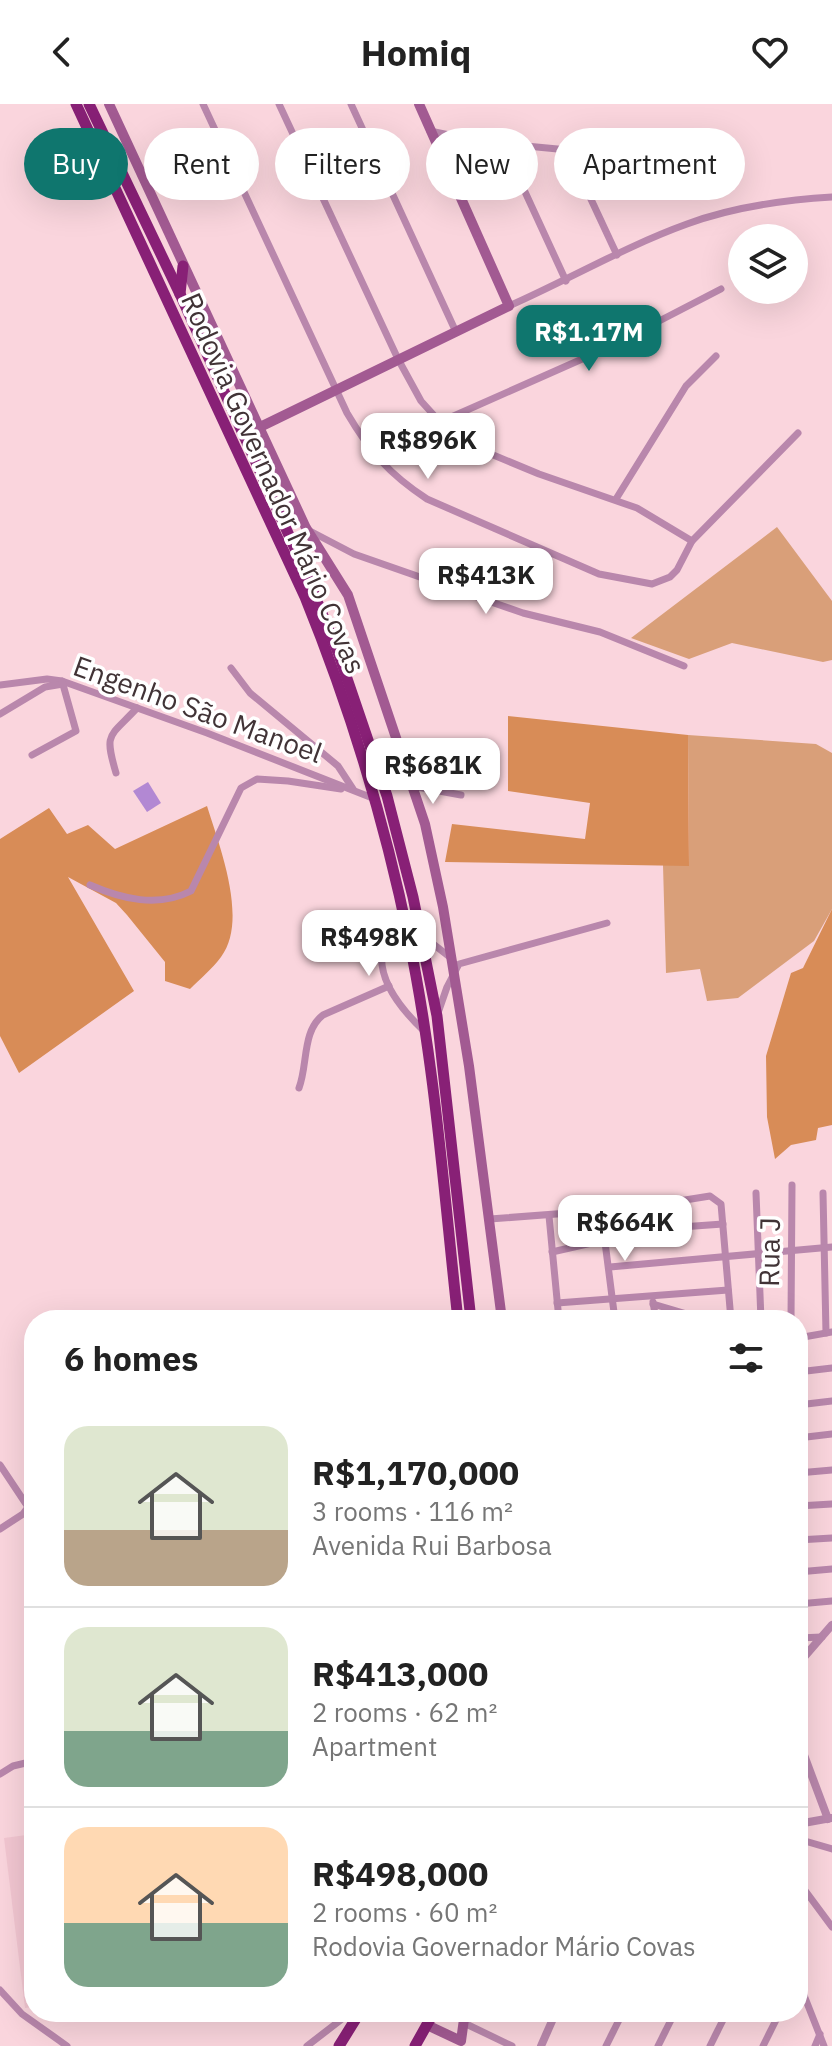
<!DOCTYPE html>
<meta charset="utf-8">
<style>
body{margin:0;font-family:"IBM Plex Sans",sans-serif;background:#f2f2f2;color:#222;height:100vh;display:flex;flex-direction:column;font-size:30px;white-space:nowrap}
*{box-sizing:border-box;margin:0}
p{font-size:26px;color:#767676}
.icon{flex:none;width:44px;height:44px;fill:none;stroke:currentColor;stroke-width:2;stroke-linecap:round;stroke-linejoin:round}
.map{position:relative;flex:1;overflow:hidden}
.sheet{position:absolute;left:24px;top:1206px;width:784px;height:712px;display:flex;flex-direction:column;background:#fff;border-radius:32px;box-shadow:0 8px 32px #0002}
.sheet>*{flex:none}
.guide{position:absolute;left:24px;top:24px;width:784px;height:72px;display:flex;gap:16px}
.buttons{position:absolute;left:728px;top:120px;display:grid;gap:16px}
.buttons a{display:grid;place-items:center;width:80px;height:80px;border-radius:50%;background:#fff;box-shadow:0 8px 32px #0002;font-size:40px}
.price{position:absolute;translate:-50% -68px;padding:0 18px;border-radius:16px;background:#fff;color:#222;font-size:26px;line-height:52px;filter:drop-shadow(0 2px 4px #0008)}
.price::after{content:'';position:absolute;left:50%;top:48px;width:24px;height:18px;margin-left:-12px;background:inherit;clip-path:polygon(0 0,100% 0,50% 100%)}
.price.on{background:#0f766e;color:#fff}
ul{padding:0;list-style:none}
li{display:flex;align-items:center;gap:24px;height:200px;padding:0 40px}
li+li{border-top:2px solid #e0e0e0}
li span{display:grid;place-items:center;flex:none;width:224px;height:160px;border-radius:24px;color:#555}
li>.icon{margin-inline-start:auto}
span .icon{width:96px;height:96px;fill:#fffc;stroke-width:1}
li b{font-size:34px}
h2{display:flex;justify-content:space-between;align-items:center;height:96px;padding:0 40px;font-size:34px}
.tag{padding:0 28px;border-radius:36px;background:#fff;box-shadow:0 8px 32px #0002;font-size:28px;line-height:72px}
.tag.on{background:#0f766e;color:#fff}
header{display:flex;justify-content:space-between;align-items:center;height:104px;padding:0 40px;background:#fff;font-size:36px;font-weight:700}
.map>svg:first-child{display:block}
.built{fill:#f2c6d1}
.green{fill:#d99f79}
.forest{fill:#d88c57}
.water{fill:#b288d3}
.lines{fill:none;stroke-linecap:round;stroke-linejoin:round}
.minor{stroke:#b987ac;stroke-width:7}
.tertiary{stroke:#b987ac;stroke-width:8}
.secondary{stroke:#a25a92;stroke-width:10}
.trunk{stroke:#882076;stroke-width:11}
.labels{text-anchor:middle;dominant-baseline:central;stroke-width:7;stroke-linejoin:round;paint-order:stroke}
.street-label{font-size:28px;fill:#413336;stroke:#fff}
</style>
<header><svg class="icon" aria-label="back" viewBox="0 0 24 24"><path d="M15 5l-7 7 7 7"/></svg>Homiq<svg class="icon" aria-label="heart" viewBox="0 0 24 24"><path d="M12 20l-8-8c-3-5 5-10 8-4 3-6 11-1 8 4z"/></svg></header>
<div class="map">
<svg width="832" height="1942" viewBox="0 0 832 1942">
<rect width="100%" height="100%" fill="#fad5dd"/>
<path class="built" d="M 34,1730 L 34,1903 L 25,1904 L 4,1734 Z"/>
<g class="green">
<path d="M 777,423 L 832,497 L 832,556 L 823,558 L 732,539 L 689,555 L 631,534 Z"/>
<path d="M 688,631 L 816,640 L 832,649 L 832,805 L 814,837 L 738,894 L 707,897 L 700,865 L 666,869 L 663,761 L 689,761 Z"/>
</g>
<g class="forest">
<path d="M 508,612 L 688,631 L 689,762 L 445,758 L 452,720 L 585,735 L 590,699 L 508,687 Z"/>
<path d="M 207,702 C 219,741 249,816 221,853 C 212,865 200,875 190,885 L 165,877 L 165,858 L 127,811 L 116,799 L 68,773 L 134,887 L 19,969 L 0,932 L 0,735 L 49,704 L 67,730 L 88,721 L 115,745 Z"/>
<path d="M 832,805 L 832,1021 L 818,1024 L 816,1036 L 791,1041 L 775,1055 L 767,1013 L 766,952 L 791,869 L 803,864 Z"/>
</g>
<path class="water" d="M 148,678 L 161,699 L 147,708 L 133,687 Z"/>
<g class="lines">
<g class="minor">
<path d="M 203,0 L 347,309 C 370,348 389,370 427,395 L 599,470 L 652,480 L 670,473 L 677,466 L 692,437 L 798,329"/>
<path d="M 279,0 L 398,255 L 421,297 L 440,318 L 467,340 L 539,370 L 637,404 L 692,437"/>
<path d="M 351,0 L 456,228"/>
<path d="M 430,27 L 483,38 L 568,46 L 647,61 L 702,62"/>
<path d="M 503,40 L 566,177"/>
<path d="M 568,46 L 617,151"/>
<path d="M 509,202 C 568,176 626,142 687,120 C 733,103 783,96 832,93"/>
<path d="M 440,318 L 607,244 L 721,185"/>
<path d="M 616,395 L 686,282 L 716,252"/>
<path d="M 308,426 L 354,450 L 523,509 L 600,528 L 684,562"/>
<path d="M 231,564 L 250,589 L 338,662 L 353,685"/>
<path d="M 0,581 L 47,575 L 62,577 L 207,629 L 375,695"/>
<path d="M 0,610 L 45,583 L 63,580"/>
<path d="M 32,651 L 76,627 L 62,577"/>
<path d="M 116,669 C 104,628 109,634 137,604"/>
<path d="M 412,682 L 461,691"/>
<path d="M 90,781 C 122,795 158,804 191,787 L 241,684 L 257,675 L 288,677 L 341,685"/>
<path d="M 404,810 C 396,820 386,831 383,843 C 375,875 403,907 424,927"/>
<path d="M 423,832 L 451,854"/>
<path d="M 439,906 L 447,883 L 459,860 L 607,819"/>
<path d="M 299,984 C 308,960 302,927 323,911 L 389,882"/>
<path d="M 756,1089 L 761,1216"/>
<path d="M 823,1089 L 826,1229"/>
<path d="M 601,1107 L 615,1216"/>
<path d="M 549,1112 L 559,1216"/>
<path d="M 490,1115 L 635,1104 L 710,1092 L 721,1100 L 731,1216"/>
<path d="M 552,1148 L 653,1125 L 723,1120"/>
<path d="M 610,1163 L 832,1143"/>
<path d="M 653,1198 L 656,1216"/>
<path d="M 557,1199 L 728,1186"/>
<path d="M 653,1200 L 707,1216"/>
<path d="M 791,1216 L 792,1081"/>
<path d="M 798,1234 L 832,1228"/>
<path d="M 798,1268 L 832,1264"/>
<path d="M 798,1301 L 832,1297"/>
<path d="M 798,1334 L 832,1330"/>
<path d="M 0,1361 L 28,1403 L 23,1410 L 0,1425"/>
<path d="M 798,1369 L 832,1366"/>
<path d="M 798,1402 L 832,1400"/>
<path d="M 798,1436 L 832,1434"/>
<path d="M 798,1468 L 832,1465"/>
<path d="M 798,1500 L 832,1497"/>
<path d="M 798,1534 L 822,1533"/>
<path d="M 0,1670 L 13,1662 L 34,1657"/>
<path d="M 798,1735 L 832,1745"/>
<path d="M 798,1777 L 832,1823"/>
<path d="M 798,1876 L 824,1942"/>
<path d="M 0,1886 L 22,1910 L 67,1942"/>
<path d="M 464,1919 L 512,1942"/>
<path d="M 307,1942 L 351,1908"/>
<path d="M 606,1942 L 623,1908"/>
<path d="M 658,1942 L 675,1908"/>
<path d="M 710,1942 L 727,1908"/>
<path d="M 763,1942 L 780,1908"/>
<path d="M 815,1942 L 820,1930"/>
</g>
<g class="tertiary">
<path d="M 798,1560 L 832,1521"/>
<path d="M 798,1635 L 828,1715"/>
<path d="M 798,1720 L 831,1714"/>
<path d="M 541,1942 L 556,1908"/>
</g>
<g class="secondary">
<path d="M 109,0 L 306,424 L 348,491 L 425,720 L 443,803 L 469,962 L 502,1216"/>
<path d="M 260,323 L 509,202 L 419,0"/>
<path d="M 427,1921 L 461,1937 L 465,1908"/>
</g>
<g class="trunk">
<path d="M 76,0 L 305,493 C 350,604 385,718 409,836 C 435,961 444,1090 458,1216"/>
<path d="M 89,0 L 180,190 L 301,458 L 339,551 L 387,692 L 413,793 L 437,912 L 471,1216"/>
<path d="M 180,190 L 183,162"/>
<path d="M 339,1942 L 360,1908"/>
<path d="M 415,1942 L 434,1908"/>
</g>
</g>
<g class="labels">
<g class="street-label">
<text transform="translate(274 379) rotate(66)">Rodovia Governador Mário Covas</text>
<text transform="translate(198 605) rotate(20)">Engenho São Manoel</text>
<text transform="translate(769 1148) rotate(-89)">Rua J</text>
</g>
</g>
</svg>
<div class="buttons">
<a><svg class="icon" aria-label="layers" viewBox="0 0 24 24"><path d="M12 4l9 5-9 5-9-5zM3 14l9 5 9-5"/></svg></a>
</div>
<b class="price on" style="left:589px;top:269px">R$1.17M</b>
<b class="price" style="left:428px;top:377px">R$896K</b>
<b class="price" style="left:486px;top:512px">R$413K</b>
<b class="price" style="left:433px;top:702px">R$681K</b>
<b class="price" style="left:369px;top:874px">R$498K</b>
<b class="price" style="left:625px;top:1159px">R$664K</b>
<div class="guide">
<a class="tag on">Buy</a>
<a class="tag">Rent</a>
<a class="tag">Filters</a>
<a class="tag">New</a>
<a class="tag">Apartment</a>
</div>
<section class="sheet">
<h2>6 homes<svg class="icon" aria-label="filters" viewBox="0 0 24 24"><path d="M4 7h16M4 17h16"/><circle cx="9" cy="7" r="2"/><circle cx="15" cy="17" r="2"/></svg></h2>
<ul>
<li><span style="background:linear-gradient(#dfe7d0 65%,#b9a48a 0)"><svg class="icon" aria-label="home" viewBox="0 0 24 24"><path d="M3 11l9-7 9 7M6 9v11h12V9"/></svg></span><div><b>R$1,170,000</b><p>3 rooms · 116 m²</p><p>Avenida Rui Barbosa</p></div></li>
<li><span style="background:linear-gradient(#dfe7d0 65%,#7fa58c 0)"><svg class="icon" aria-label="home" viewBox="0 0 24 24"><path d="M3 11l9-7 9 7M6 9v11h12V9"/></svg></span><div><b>R$413,000</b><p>2 rooms · 62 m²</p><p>Apartment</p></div></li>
<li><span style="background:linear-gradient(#ffd9b3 60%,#7fa58c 0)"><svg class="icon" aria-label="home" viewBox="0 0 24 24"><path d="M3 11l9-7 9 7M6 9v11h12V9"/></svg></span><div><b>R$498,000</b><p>2 rooms · 60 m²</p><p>Rodovia Governador Mário Covas</p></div></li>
</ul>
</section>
</div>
